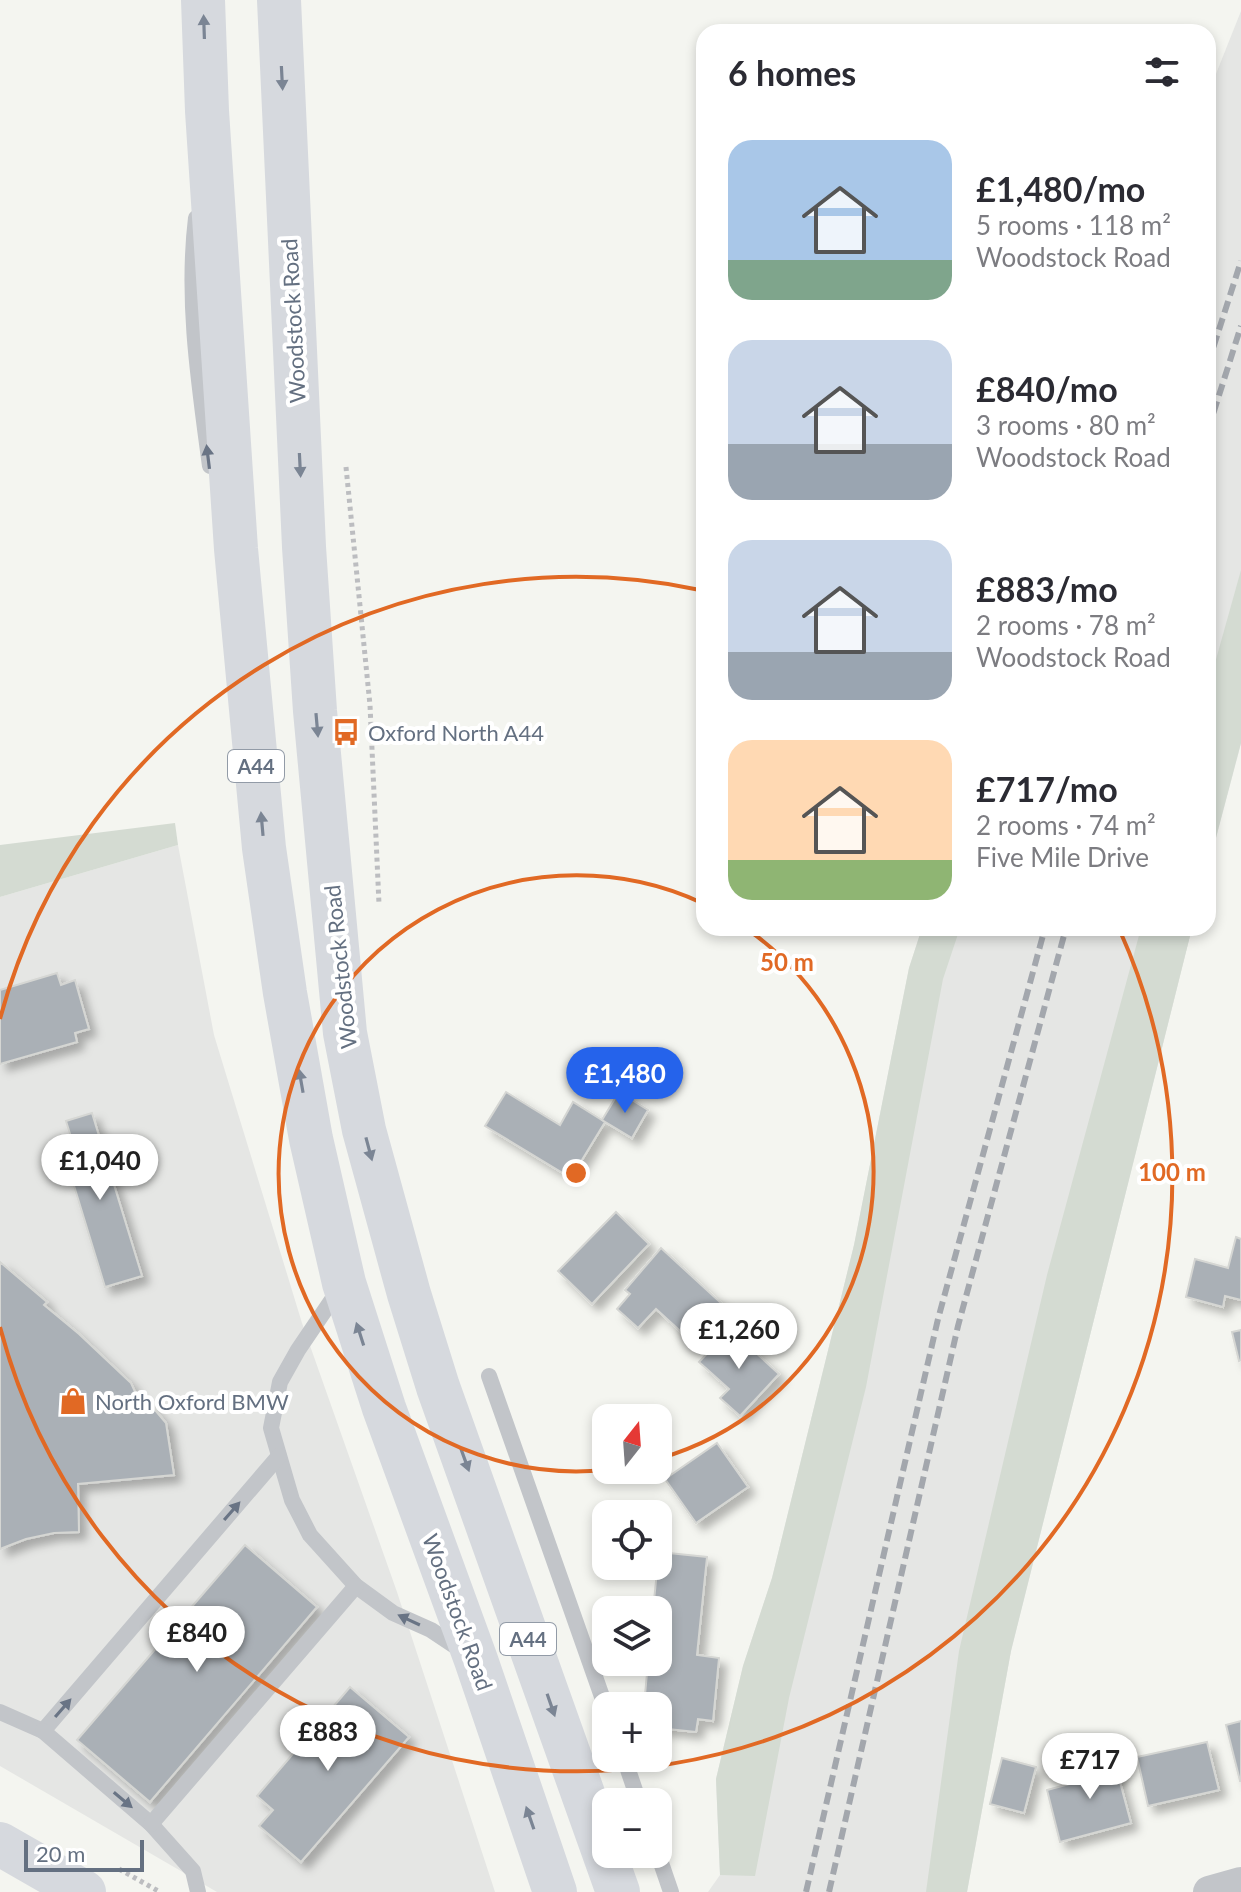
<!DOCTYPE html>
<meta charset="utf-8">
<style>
body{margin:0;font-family:Lato,sans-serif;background:#f2f2f3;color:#2b2b33;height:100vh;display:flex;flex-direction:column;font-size:30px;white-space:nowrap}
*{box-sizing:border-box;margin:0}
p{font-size:26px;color:#7c7c81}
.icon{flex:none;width:44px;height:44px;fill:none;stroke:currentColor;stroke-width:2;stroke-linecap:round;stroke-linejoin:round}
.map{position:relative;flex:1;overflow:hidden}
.side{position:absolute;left:696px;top:24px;width:520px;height:912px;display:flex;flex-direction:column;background:#fff;border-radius:24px;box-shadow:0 4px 12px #0003}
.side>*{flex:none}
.needle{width:52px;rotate:17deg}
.tools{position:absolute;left:592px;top:1404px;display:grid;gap:16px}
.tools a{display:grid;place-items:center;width:80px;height:80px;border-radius:16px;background:#fff;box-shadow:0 4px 12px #0003;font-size:40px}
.scale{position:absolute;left:24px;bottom:20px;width:120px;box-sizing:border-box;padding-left:8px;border:4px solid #647081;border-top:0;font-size:22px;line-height:28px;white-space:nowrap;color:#647081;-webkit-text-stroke:6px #fff;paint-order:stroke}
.price{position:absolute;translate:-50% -68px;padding:0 18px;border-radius:28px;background:#fff;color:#222;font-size:26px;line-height:52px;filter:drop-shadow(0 2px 4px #0008)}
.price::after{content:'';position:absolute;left:50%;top:48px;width:24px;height:18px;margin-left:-12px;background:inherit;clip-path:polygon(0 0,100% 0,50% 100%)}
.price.active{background:#2563eb;color:#fff}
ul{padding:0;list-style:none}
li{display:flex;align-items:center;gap:24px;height:200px;padding:0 32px}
li span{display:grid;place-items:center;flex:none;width:224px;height:160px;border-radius:24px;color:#555}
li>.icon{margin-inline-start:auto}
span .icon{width:96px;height:96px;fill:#fffc;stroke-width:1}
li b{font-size:34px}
h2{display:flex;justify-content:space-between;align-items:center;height:96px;padding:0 32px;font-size:34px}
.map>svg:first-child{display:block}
.built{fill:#e5e6e4}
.green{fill:#d4dbd2}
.building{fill:#aab0b6;stroke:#d5d6d3;stroke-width:2;filter:url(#shadow)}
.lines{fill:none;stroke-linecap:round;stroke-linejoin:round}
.path{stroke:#bcbdc0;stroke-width:5;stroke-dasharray:4 4;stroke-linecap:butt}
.service{stroke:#c2c5c9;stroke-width:16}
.minor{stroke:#c2c5c9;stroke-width:32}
.trunk{stroke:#d6d9de;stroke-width:44}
.rail{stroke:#a3a7ad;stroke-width:6;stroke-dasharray:12 6;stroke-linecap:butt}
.oneway{fill:#7b8594}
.oneway2{fill:#697485}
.ring{fill:none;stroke:#e16924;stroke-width:4}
.labels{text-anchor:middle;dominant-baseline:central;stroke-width:8;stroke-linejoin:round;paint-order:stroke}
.shield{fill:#fff;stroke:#929ba7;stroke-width:2}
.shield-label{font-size:20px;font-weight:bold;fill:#647081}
.street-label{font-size:22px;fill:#647081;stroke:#fff}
.poi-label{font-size:22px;fill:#647081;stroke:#fff;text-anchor:start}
.centre{fill:#e16924;stroke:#fff;stroke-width:4}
.ring-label{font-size:24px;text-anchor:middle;font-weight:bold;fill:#e16924;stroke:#fff;stroke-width:8;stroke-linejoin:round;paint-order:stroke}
</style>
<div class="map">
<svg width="1241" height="1892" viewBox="0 0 1241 1892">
<defs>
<filter id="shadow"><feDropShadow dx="7" dy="7" stdDeviation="4" flood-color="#0004"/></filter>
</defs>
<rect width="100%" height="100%" fill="#f4f5f0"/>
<g class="built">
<path d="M 1241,11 L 1241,743 L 1208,868 L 1208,94 Z"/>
<path d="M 178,845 L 214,1035 L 302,1323 L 397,1592 L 495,1892 L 217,1892 L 0,1766 L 0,897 Z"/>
<path d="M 922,928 L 1192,928 L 1011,1651 L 967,1892 L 708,1892 L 720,1875 L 716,1779 L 743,1666 L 772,1578 L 854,1245 L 909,968 Z"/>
</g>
<g class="green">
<path d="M 1241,570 L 1241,743 L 1208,868 L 1208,688 Z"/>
<path d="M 175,823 L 178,845 L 0,897 L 0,845 Z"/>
<path d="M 922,928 L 960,928 L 943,979 L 866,1387 L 789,1698 L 755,1876 L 720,1875 L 716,1779 L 743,1666 L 772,1578 L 854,1245 L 909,968 Z"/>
<path d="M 1141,928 L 1192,928 L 1011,1651 L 967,1892 L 926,1892 L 959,1651 L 1047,1275 Z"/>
</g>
<g class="building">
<path d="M 57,973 L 61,985 L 75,980 L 89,1029 L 75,1033 L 77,1042 L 0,1064 L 0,990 Z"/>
<path d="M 506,1092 L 560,1125 L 573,1102 L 605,1122 L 571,1178 L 485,1126 Z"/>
<path d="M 619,1092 L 648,1110 L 632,1138 L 602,1120 Z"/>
<path d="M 92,1113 L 142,1276 L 105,1287 L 60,1140 L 71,1137 L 66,1121 Z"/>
<path d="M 616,1212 L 649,1244 L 592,1304 L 558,1271 Z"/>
<path d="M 1236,1237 L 1241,1239 L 1241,1300 L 1225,1296 L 1223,1307 L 1186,1297 L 1195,1259 L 1228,1268 Z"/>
<path d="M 661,1248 L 721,1303 L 689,1339 L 656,1309 L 638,1328 L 617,1309 L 630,1294 L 625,1290 Z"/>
<path d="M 0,1262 L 47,1302 L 44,1305 L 79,1334 L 131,1383 L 135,1392 L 155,1410 L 166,1423 L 174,1475 L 78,1484 L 79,1532 L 54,1533 L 26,1539 L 0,1549 Z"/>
<path d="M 730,1329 L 779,1374 L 740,1416 L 720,1398 L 729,1389 L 699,1362 Z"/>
<path d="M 1241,1330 L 1241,1360 L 1239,1361 L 1232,1332 Z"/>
<path d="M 717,1443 L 748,1487 L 696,1523 L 665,1479 Z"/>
<path d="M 245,1545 L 317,1607 L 150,1802 L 77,1740 Z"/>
<path d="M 659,1552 L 707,1557 L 697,1655 L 719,1658 L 713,1721 L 698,1719 L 696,1732 L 658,1728 L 658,1706 L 644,1706 L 648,1662 L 658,1662 L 658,1610 L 653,1610 Z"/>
<path d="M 350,1687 L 409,1737 L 301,1862 L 259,1826 L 273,1810 L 257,1796 Z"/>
<path d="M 1241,1721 L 1241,1781 L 1240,1781 L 1226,1725 Z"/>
<path d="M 1207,1742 L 1219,1790 L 1148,1806 L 1137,1757 Z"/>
<path d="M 1113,1756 L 1131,1823 L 1060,1842 L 1047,1790 L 1077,1782 L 1072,1767 Z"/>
<path d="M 1002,1758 L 1036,1767 L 1024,1813 L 990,1804 Z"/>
</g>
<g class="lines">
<g class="path">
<path d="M 346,467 L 370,705 L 379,904"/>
<path d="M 119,1869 L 160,1892"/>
</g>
<g class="service">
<path d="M 196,218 C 186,300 199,384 210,466"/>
<path d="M 340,1288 L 298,1350 L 280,1382 L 271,1428 L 292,1500 L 310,1535 L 356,1586 L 393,1613 L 431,1630 L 461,1650"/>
<path d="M 489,1376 L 606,1708"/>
<path d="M 0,1712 L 43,1731 L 279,1456"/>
<path d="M 43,1731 L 151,1824 L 193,1871 L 198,1892"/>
<path d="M 624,1758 L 639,1802"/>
<path d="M 151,1824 L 356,1586"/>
<path d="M 658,1854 L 671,1892"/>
</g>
<path class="minor" d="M 1209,1892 L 1241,1883"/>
<g class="trunk">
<path d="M 203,0 L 207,111 L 236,549 L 264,848 L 285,993 L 311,1139 L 344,1283 L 384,1408 L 476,1660 L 555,1892"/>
<path d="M 279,0 L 304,547 L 315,711 L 345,1033 L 364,1130 L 409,1294 L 438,1387 L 618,1892"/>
<path d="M 0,1844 L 84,1892"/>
</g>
<g class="rail">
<path d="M 1208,364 L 1241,261"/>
<path d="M 1208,430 L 1241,326"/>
<path d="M 806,1892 L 938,1319 L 1045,928"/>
<path d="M 829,1892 L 958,1326 L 1066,928"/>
</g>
</g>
<defs><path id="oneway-solid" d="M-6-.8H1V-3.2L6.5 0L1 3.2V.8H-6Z" transform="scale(2)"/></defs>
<g class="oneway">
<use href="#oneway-solid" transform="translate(204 27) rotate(-92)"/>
<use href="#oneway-solid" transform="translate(282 78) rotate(87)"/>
<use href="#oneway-solid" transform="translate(300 465) rotate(87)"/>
<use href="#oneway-solid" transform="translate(317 725) rotate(85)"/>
<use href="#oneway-solid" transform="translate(262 824) rotate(-95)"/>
<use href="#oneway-solid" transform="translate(301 1081) rotate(-100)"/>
<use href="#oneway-solid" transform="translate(369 1149) rotate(75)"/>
<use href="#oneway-solid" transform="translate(360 1334) rotate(-108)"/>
<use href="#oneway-solid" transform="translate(465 1460) rotate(70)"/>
<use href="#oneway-solid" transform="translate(551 1705) rotate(71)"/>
<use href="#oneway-solid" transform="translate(530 1818) rotate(-109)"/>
</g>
<g class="oneway2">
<use href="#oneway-solid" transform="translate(208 457) rotate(-97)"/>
<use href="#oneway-solid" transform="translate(232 1511) rotate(-49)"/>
<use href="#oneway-solid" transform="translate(409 1620) rotate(-155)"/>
<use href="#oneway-solid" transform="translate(63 1708) rotate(-49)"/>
<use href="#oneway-solid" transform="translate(123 1800) rotate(40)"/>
</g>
<g class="ring">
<path d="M605 1470A298 298 0 1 1 702 903M747 929A298 298 0 0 1 658 1459"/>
<path d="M0 1019A596 596 0 0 1 700 590M1120 931A596 596 0 1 1 0 1327"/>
</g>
<defs>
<g id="bus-bare" transform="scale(2.16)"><path d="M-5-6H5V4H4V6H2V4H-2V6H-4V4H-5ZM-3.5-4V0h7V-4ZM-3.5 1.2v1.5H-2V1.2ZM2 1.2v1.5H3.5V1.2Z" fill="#e16924" stroke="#fff" stroke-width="2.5" paint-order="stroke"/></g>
<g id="shop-bare" transform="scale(2.16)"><path d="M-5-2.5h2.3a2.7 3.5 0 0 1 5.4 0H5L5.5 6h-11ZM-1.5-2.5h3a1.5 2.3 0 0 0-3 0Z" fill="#e16924" stroke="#fff" stroke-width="2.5" paint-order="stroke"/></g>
</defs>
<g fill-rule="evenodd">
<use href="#bus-bare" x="346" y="732"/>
<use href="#shop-bare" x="73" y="1401"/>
</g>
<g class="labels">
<g class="shield">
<rect x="228" y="750" width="56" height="32" rx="6"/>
<rect x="500" y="1623" width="56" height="32" rx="6"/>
</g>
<g class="shield-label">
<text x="256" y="766">A44</text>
<text x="528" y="1639">A44</text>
</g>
<g class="street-label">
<text transform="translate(293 321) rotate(-93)">Woodstock Road</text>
<text transform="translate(340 967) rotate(-96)">Woodstock Road</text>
<text transform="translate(458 1612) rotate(70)">Woodstock Road</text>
</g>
<g class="poi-label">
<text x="368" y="732">Oxford North A44</text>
<text x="95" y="1401">North Oxford BMW</text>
</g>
</g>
<circle cx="576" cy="1173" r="12" class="centre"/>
<g class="ring-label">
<text x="787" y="971">50 m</text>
<text x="1172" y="1181">100 m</text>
</g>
</svg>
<div class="tools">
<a><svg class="needle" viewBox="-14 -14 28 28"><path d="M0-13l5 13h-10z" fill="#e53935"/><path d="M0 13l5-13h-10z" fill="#7c7c81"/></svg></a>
<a><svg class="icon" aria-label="locate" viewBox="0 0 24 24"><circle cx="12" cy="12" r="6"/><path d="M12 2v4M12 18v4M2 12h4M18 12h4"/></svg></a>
<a><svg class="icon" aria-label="layers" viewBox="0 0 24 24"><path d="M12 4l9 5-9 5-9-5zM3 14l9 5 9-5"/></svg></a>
<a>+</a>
<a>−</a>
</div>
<div class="scale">20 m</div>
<b class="price active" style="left:625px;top:1115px">£1,480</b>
<b class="price" style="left:100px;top:1202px">£1,040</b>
<b class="price" style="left:739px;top:1371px">£1,260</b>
<b class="price" style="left:197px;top:1674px">£840</b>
<b class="price" style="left:328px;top:1773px">£883</b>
<b class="price" style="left:1090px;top:1801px">£717</b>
<section class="side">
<h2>6 homes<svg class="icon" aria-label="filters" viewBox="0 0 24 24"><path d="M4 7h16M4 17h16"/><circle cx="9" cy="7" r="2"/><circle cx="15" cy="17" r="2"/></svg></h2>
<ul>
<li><span style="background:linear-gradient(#a9c7e8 75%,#7fa58c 0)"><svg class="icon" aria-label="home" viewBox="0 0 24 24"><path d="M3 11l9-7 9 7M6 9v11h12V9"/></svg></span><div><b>£1,480/mo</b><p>5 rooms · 118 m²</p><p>Woodstock Road</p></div></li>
<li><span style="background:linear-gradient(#c9d6e8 65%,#9aa5b1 0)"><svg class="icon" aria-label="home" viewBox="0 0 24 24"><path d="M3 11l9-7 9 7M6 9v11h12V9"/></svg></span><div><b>£840/mo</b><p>3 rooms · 80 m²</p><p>Woodstock Road</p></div></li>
<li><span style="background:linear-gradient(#c9d6e8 70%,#9aa5b1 0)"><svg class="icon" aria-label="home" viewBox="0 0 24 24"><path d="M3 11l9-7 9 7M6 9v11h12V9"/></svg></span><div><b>£883/mo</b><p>2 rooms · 78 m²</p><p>Woodstock Road</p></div></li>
<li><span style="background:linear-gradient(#ffd9b3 75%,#8fb573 0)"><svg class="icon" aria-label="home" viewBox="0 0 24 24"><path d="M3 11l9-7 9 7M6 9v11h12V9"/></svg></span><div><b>£717/mo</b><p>2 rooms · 74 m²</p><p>Five Mile Drive</p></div></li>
</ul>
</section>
</div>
